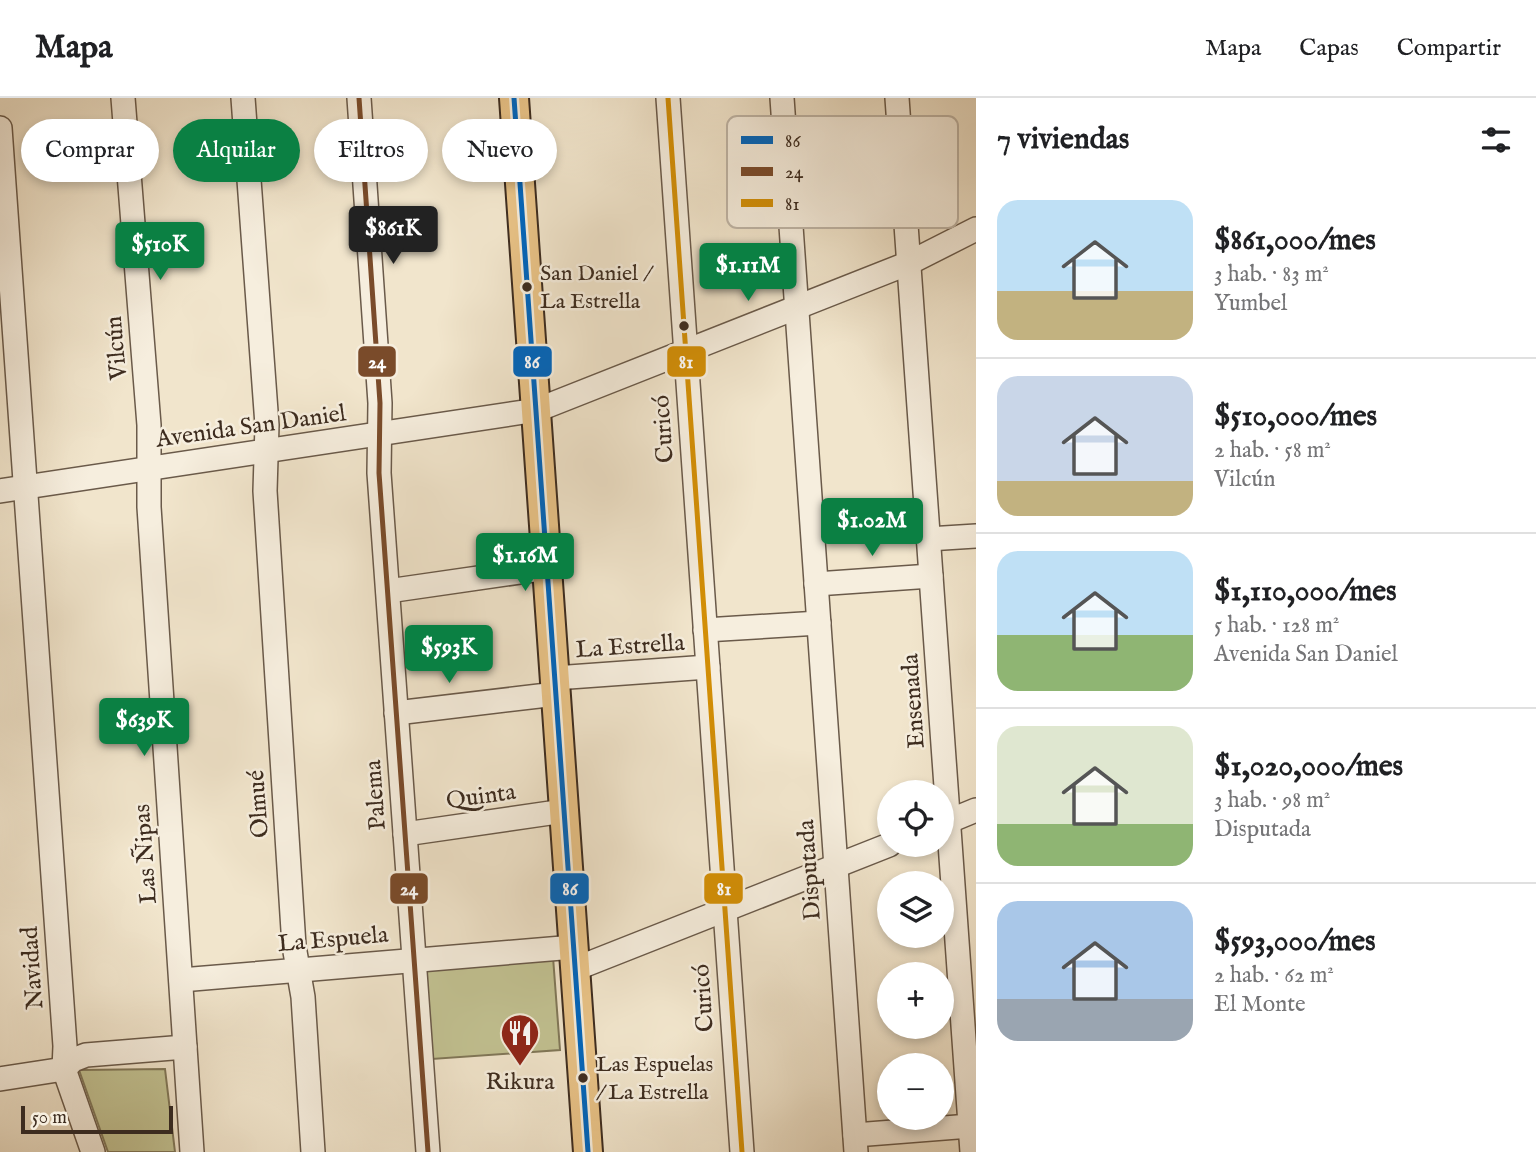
<!DOCTYPE html>
<html lang="es">
<meta charset="utf-8">
<style>
body{margin:0;font-family:"IM FELL English",serif;background:#f2f2f2;color:#202124;height:100vh;display:flex;flex-direction:column;font-size:26px;white-space:nowrap}
*{box-sizing:border-box;margin:0}
p{font-size:23px;color:#757577}
.icon{flex:none;width:38px;height:38px;fill:none;stroke:currentColor;stroke-width:2;stroke-linecap:round;stroke-linejoin:round}
.map{position:relative;flex:1;overflow:hidden}
.side{display:flex;flex-direction:column;background:#fff;width:560px}
.side>*{flex:none}
.banner{position:absolute;left:21px;top:21px;width:665px;height:63px;display:flex;gap:14px}
.controls{position:absolute;left:877px;top:682px;display:grid;gap:14px}
.controls a{display:grid;place-items:center;width:77px;height:77px;border-radius:50%;background:#fff;box-shadow:0 4px 10px #0003;font-size:35px}
.scale{position:absolute;left:21px;bottom:18px;width:152px;box-sizing:border-box;padding-left:7px;border:4px solid #3d2c1f;border-top:0;font-size:19px;line-height:24px;white-space:nowrap;color:#3d2c1f;-webkit-text-stroke:5px #f6eede;paint-order:stroke}
.price{position:absolute;translate:-50% -60px;padding:0 16px;border-radius:7px;background:#0b8043;color:#fff;font-size:23px;line-height:46px;filter:drop-shadow(0 2px 4px #0008)}
.price::after{content:'';position:absolute;left:50%;top:42px;width:21px;height:16px;margin-left:-10px;background:inherit;clip-path:polygon(0 0,100% 0,50% 100%)}
.price.on{background:#222;color:#fff}
ul{padding:0;list-style:none}
li{display:flex;align-items:center;gap:21px;height:175px;padding:0 21px}
li+li{border-top:2px solid #e0e0e0}
li span{display:grid;place-items:center;flex:none;width:196px;height:140px;border-radius:21px;color:#555}
li>.icon{margin-inline-start:auto}
span .icon{width:84px;height:84px;fill:#fffc;stroke-width:1}
li b{font-size:30px}
h2{display:flex;justify-content:space-between;align-items:center;height:84px;padding:0 21px;font-size:30px}
.chip{padding:0 24px;border-radius:32px;background:#fff;box-shadow:0 4px 10px #0003;font-size:24px;line-height:63px}
.chip.on{background:#0b8043;color:#fff}
header{display:flex;align-items:center;gap:42px;box-sizing:border-box;height:98px;padding:0 35px;background:#fff;border-bottom:2px solid #e0e0e0}
header strong{font-size:33px}
nav{display:flex;gap:38px;margin-inline-start:auto;font-size:24px}
main{display:flex;flex:1;min-height:0}
.map>svg:first-child{display:block}
.green{fill:#c2c292;stroke:#807758;stroke-width:2}
.lines{fill:none;stroke-linecap:round;stroke-linejoin:round}
.minor-casing{stroke:#6a5a4a;stroke-width:26}
.major-casing{stroke:#3d2c1f;stroke-width:32}
.minor{stroke:#f6eede;stroke-width:23}
.major{stroke:#e8c286;stroke-width:28}
.bus-1-casing{stroke:#f6eede;stroke-width:10}
.bus-2-casing{stroke:#f6eede;stroke-width:10}
.bus-3-casing{stroke:#f6eede;stroke-width:10}
.bus-1{stroke:#0065bd;stroke-width:5}
.bus-2{stroke:#7a4b2a;stroke-width:5}
.bus-3{stroke:#d28e06;stroke-width:5}
.bus-dot{fill:#3d2c1f;stroke:#f6eede;stroke-width:2.5}
.labels{text-anchor:middle;dominant-baseline:central;stroke-width:5;stroke-linejoin:round;paint-order:stroke}
.bus-label{font-size:22px;fill:#3d2c1f;stroke:#f6eede;text-anchor:start}
.street-label{font-size:24px;fill:#3d2c1f;stroke:#f6eede}
.poi-label{font-size:24px;fill:#3d2c1f;stroke:#f6eede}
.key{fill:#f6eede;stroke:#beb4a5;stroke-width:2}
.key-label{font-size:19px;fill:#3d2c1f}
.line-badge{stroke:#f6eede;stroke-width:2.5}
.badge-label{font-size:19px;text-anchor:middle;font-weight:bold;fill:#fff}
</style>
<header>
<strong>Mapa</strong>
<nav><a>Mapa</a><a>Capas</a><a>Compartir</a></nav>
</header>
<main>
<div class="map">
<svg width="976" height="1054" viewBox="0 0 976 1054">
<rect width="100%" height="100%" fill="#f1e5cc"/>
<filter id="stains"><feTurbulence type="fractalNoise" baseFrequency=".00286" numOctaves="4"/><feColorMatrix values="0 0 0 0 .2 0 0 0 0 .09 0 0 0 0 .02 0 0 0 .5 -.17"/></filter>
<radialGradient id="worn" r=".72"><stop offset=".6" stop-color="#630" stop-opacity="0"/><stop offset="1" stop-color="#630" stop-opacity=".3"/></radialGradient>
<g class="green">
<path d="M 553,859 L 560,952 L 432,961 L 425,868 Z"/>
<path d="M 165,971 L 175,1054 L 108,1054 L 79,972 Z"/>
</g>
<g class="lines">
<g class="minor-casing">
<g id="minor">
<path d="M 123,0 L 149,327 L 149,409 L 192,1054"/>
<path d="M 243,0 L 267,327 L 265,393 L 294,848 L 303,899 L 313,1054"/>
<path d="M 359,0 L 380,305 L 379,375 L 428,1054"/>
<path d="M 668,0 L 742,1054"/>
<path d="M 782,0 L 856,1054"/>
<path d="M 897,0 L 972,1054"/>
<path d="M 0,30 L 65,948 L 64,971 L 93,1054"/>
<path d="M 0,393 L 537,312 L 909,165 L 976,131"/>
<path d="M 928,441 L 976,438"/>
<path d="M 816,486 L 931,478"/>
<path d="M 388,493 L 548,470"/>
<path d="M 705,532 L 819,525"/>
<path d="M 555,580 L 708,569"/>
<path d="M 396,615 L 556,596"/>
<path d="M 942,726 L 976,712"/>
<path d="M 405,736 L 564,713"/>
<path d="M 575,871 L 889,747"/>
<path d="M 181,882 L 574,849"/>
<path d="M 0,981 L 64,971 L 73,962 L 86,957 L 185,949"/>
<path d="M 855,1037 L 970,1028"/>
</g>
</g>
<g class="major-casing">
<path id="major" d="M 514,0 L 588,1054"/>
</g>
<use href="#minor" class="minor"/>
<use href="#major" class="major"/>
<g class="bus-1-casing">
<path id="bus-1" d="M 514,0 L 588,1054"/>
</g>
<g class="bus-2-casing">
<path id="bus-2" d="M 359,0 L 380,305 L 379,375 L 428,1054"/>
</g>
<g class="bus-3-casing">
<path id="bus-3" d="M 668,0 L 742,1054"/>
</g>
<use href="#bus-1" class="bus-1"/>
<use href="#bus-2" class="bus-2"/>
<use href="#bus-3" class="bus-3"/>
</g>
<defs>
<g id="restaurant-pin" transform="scale(2.0125)"><path d="M0 17L-7.5 6A9.5 9.5 0 1 1 7.5 6Z" fill="#8f2418" stroke="#f6eede"/><path d="M-5-6h1v4h1v-4h1v4h1v-4h1v5L-1.5 .5V6h-2V.5L-5-1ZM5-6V6H3V1.5H1.5Q1.5-4 5-6Z" fill="#fff"/></g>
</defs>
<g fill-rule="evenodd">
<use href="#restaurant-pin" x="520" y="935"/>
</g>
<g class="bus-dot">
<circle cx="527" cy="189" r="6"/>
<circle cx="684" cy="228" r="6"/>
<circle cx="583" cy="980" r="6"/>
</g>
<g class="labels">
<g class="bus-label">
<text x="540" y="176">San Daniel /<tspan x="540" dy="28">La Estrella</tspan></text>
<text x="596" y="967">Las Espuelas<tspan x="596" dy="28">/ La Estrella</tspan></text>
</g>
<g class="street-label">
<text transform="translate(117 250) rotate(-95)">Vilcún</text>
<text transform="translate(251 329) rotate(-8)">Avenida San Daniel</text>
<text transform="translate(664 331) rotate(-94)">Curicó</text>
<text transform="translate(630 549) rotate(-4)">La Estrella</text>
<text transform="translate(914 603) rotate(-94)">Ensenada</text>
<text transform="translate(376 697) rotate(-94)">Palema</text>
<text transform="translate(481 699) rotate(-8)">Quinta</text>
<text transform="translate(259 706) rotate(-94)">Olmué</text>
<text transform="translate(146 756) rotate(-94)">Las Ñipas</text>
<text transform="translate(810 772) rotate(-94)">Disputada</text>
<text transform="translate(333 842) rotate(-5)">La Espuela</text>
<text transform="translate(33 870) rotate(-94)">Navidad</text>
<text transform="translate(704 900) rotate(-94)">Curicó</text>
</g>
<g class="poi-label">
<text x="520" y="984">Rikura</text>
</g>
</g>
<rect x="727" y="18" width="231" height="112" rx="10" class="key"/>
<rect x="741" y="38" width="32" height="8" fill="#0065bd"/>
<rect x="741" y="69" width="32" height="9" fill="#7a4b2a"/>
<rect x="741" y="101" width="32" height="8" fill="#d28e06"/>
<g class="key-label">
<text x="785" y="49">86</text>
<text x="785" y="80">24</text>
<text x="785" y="112">81</text>
</g>
<g class="line-badge">
<rect x="357" y="247" width="40" height="33" rx="7" fill="#7a4b2a"/>
<rect x="512" y="247" width="41" height="33" rx="7" fill="#0065bd"/>
<rect x="666" y="247" width="41" height="33" rx="7" fill="#d28e06"/>
<rect x="549" y="774" width="41" height="33" rx="7" fill="#0065bd"/>
<rect x="703" y="774" width="41" height="33" rx="7" fill="#d28e06"/>
<rect x="389" y="774" width="40" height="33" rx="7" fill="#7a4b2a"/>
</g>
<g class="badge-label">
<text x="377" y="270">24</text>
<text x="532" y="270">86</text>
<text x="686" y="270">81</text>
<text x="570" y="797">86</text>
<text x="724" y="797">81</text>
<text x="409" y="797">24</text>
</g>
<rect width="100%" height="100%" filter="url(#stains)"/>
<rect width="100%" height="100%" fill="url(#worn)"/>
</svg>
<div class="controls">
<a><svg class="icon" aria-label="locate" viewBox="0 0 24 24"><circle cx="12" cy="12" r="6"/><path d="M12 2v4M12 18v4M2 12h4M18 12h4"/></svg></a>
<a><svg class="icon" aria-label="layers" viewBox="0 0 24 24"><path d="M12 4l9 5-9 5-9-5zM3 14l9 5 9-5"/></svg></a>
<a>+</a>
<a>−</a>
</div>
<div class="scale">50 m</div>
<b class="price on" style="left:393px;top:168px">$861K</b>
<b class="price" style="left:160px;top:184px">$510K</b>
<b class="price" style="left:748px;top:205px">$1.11M</b>
<b class="price" style="left:872px;top:460px">$1.02M</b>
<b class="price" style="left:525px;top:495px">$1.16M</b>
<b class="price" style="left:449px;top:587px">$593K</b>
<b class="price" style="left:144px;top:660px">$639K</b>
<div class="banner">
<a class="chip">Comprar</a>
<a class="chip on">Alquilar</a>
<a class="chip">Filtros</a>
<a class="chip">Nuevo</a>
</div>
</div>
<section class="side">
<h2>7 viviendas<svg class="icon" aria-label="filters" viewBox="0 0 24 24"><path d="M4 7h16M4 17h16"/><circle cx="9" cy="7" r="2"/><circle cx="15" cy="17" r="2"/></svg></h2>
<ul>
<li><span style="background:linear-gradient(#bfe0f5 65%,#c2b280 0)"><svg class="icon" aria-label="home" viewBox="0 0 24 24"><path d="M3 11l9-7 9 7M6 9v11h12V9"/></svg></span><div><b>$861,000/mes</b><p>3 hab. · 83 m²</p><p>Yumbel</p></div></li>
<li><span style="background:linear-gradient(#c9d6e8 75%,#c2b280 0)"><svg class="icon" aria-label="home" viewBox="0 0 24 24"><path d="M3 11l9-7 9 7M6 9v11h12V9"/></svg></span><div><b>$510,000/mes</b><p>2 hab. · 58 m²</p><p>Vilcún</p></div></li>
<li><span style="background:linear-gradient(#bfe0f5 60%,#8fb573 0)"><svg class="icon" aria-label="home" viewBox="0 0 24 24"><path d="M3 11l9-7 9 7M6 9v11h12V9"/></svg></span><div><b>$1,110,000/mes</b><p>5 hab. · 128 m²</p><p>Avenida San Daniel</p></div></li>
<li><span style="background:linear-gradient(#dfe7d0 70%,#8fb573 0)"><svg class="icon" aria-label="home" viewBox="0 0 24 24"><path d="M3 11l9-7 9 7M6 9v11h12V9"/></svg></span><div><b>$1,020,000/mes</b><p>3 hab. · 98 m²</p><p>Disputada</p></div></li>
<li><span style="background:linear-gradient(#a9c7e8 70%,#9aa5b1 0)"><svg class="icon" aria-label="home" viewBox="0 0 24 24"><path d="M3 11l9-7 9 7M6 9v11h12V9"/></svg></span><div><b>$593,000/mes</b><p>2 hab. · 62 m²</p><p>El Monte</p></div></li>
</ul>
</section>
</main>
